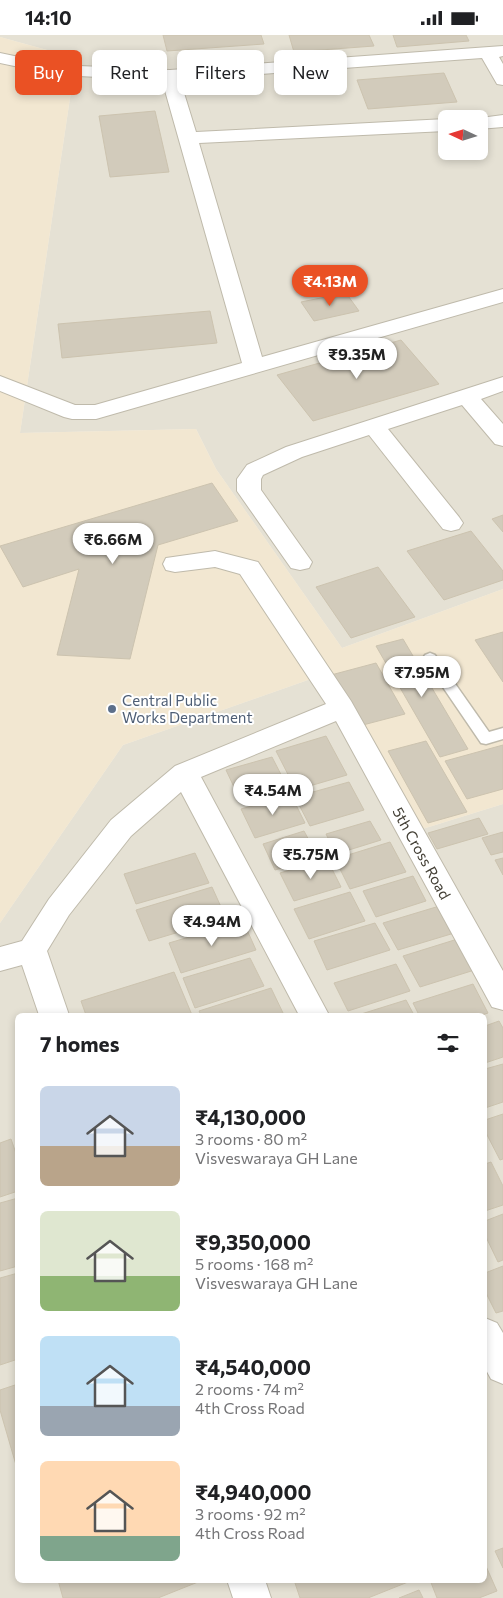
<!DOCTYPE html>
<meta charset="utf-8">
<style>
body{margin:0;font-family:Commissioner,sans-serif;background:#f6f6f6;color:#202124;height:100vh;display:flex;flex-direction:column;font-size:19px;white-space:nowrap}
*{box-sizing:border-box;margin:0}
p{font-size:16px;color:#757577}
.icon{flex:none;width:28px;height:28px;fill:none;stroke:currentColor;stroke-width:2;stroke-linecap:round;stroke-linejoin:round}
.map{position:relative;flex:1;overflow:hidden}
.details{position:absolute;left:15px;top:978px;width:472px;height:570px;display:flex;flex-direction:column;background:#fff;border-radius:8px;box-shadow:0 2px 8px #0003}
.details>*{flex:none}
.hud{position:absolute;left:15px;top:15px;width:474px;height:45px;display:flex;gap:10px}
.needle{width:32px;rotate:274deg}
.controls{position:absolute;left:438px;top:75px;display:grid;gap:10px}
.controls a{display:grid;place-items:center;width:50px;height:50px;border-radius:8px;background:#fff;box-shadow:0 2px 8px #0003;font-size:25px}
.price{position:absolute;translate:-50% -42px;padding:0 11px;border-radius:18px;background:#fff;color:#222;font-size:16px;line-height:32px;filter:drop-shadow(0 1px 2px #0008)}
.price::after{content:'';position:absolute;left:50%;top:30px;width:15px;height:11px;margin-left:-8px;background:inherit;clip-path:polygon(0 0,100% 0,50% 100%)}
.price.current{background:#ea5124;color:#fff}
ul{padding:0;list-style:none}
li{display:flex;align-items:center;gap:15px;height:125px;padding:0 25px}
li span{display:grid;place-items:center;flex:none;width:140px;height:100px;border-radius:8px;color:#555}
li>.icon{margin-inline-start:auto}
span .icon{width:60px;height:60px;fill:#fffc;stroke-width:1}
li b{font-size:21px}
h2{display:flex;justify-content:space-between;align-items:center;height:60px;padding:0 25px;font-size:21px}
.pill{padding:0 18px;border-radius:8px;background:#fff;box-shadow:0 2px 8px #0003;font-size:18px;line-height:45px}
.pill.current{background:#ea5124;color:#fff}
.status{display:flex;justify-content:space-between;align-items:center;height:35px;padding:0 25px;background:#fff;direction:ltr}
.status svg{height:14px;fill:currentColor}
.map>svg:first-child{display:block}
.residential{fill:#e5e1d4;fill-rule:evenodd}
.commercial{fill:#f2e7d1}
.building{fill:#d2cbbb;stroke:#ccc3af}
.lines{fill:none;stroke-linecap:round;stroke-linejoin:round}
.service-casing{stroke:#bfbaab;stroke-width:3}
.minor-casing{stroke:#bfbaab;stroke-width:2}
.service{fill:#fff;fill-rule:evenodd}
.minor{fill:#fff;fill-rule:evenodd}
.service-dot{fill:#5c6f8a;stroke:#fff;stroke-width:2}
.labels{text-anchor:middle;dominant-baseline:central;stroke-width:4;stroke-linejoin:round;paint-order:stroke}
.service-label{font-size:15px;fill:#4e5e75;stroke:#fff;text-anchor:start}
.street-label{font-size:15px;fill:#433f35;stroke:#fff}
</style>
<div class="status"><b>14:10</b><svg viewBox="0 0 49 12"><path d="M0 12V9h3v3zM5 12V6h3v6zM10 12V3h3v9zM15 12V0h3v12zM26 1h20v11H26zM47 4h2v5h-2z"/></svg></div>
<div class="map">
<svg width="503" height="1563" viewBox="0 0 503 1563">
<rect width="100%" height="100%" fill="#f1eee5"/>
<g class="residential">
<path d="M 0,0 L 503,0 L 503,554 L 342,613 L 216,434 L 196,394 L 20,398 L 76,23 L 0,2 ZM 446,84 L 479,84 L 479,116 L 446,116 Z"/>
<path d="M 325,639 L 416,796 L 503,769 L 503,1563 L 0,1563 L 0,888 L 123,710 ZM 18,980 L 485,980 L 485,1545 L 18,1545 Z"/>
</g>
<path class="commercial" d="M 0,2 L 76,23 L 20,398 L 196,394 L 216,434 L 342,613 L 503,554 L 503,769 L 416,796 L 325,639 L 123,710 L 0,888 Z"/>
<g class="building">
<path d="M 163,0 L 261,0 L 264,9 L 167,16 Z"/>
<path d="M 289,0 L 369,0 L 374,11 L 294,17 Z"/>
<path d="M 393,0 L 466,0 L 469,6 L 397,12 Z"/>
<path d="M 444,38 L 457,67 L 368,74 L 357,45 Z"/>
<path d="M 155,76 L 169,137 L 110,142 L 99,81 Z"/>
<path d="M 346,258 L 359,276 L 314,286 L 301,267 Z"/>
<path d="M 210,276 L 217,308 L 62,323 L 58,289 Z"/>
<path d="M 401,305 L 439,349 L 313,386 L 277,340 Z"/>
<path d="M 212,448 L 238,486 L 158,510 L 130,624 L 57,620 L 79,534 L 23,552 L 0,511 Z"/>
<path d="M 503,480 L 503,497 L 492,484 Z"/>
<path d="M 471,496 L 503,536 L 503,545 L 444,565 L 407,516 Z"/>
<path d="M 378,532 L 415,582 L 351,603 L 316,552 Z"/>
<path d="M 503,597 L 503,647 L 475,605 Z"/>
<path d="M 403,604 L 468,714 L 440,722 L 376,611 Z"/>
<path d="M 376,628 L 405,679 L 359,691 L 331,640 Z"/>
<path d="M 326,701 L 347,740 L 296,755 L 276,716 Z"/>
<path d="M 426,706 L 467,777 L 428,788 L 388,716 Z"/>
<path d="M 503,710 L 503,754 L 467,764 L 445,726 Z"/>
<path d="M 272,722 L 289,755 L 242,769 L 226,735 Z"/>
<path d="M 349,747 L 364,775 L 310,791 L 295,762 Z"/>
<path d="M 291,760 L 305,788 L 255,803 L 241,774 Z"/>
<path d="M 479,783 L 488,799 L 437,814 L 428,798 Z"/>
<path d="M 370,786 L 381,805 L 336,819 L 326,799 Z"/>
<path d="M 304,796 L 318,822 L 275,835 L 263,809 Z"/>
<path d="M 503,797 L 503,817 L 491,820 L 482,803 Z"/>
<path d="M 390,807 L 406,837 L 350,854 L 335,824 Z"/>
<path d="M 195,818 L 209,848 L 136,869 L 124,839 Z"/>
<path d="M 503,823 L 503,840 L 495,825 Z"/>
<path d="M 327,824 L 341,852 L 294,866 L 280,838 Z"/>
<path d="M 413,841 L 426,866 L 376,882 L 363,856 Z"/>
<path d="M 212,852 L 226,883 L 149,906 L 136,875 Z"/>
<path d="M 350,857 L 365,886 L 309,904 L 294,874 Z"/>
<path d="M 446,869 L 461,896 L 398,915 L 383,888 Z"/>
<path d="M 243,886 L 256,915 L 181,938 L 169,908 Z"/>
<path d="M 375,888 L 390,915 L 327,935 L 314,906 Z"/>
<path d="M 464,902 L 481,933 L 420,952 L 403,921 Z"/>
<path d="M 250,923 L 264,951 L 195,973 L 183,943 Z"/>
<path d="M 396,929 L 410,956 L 348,976 L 334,948 Z"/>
<path d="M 174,937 L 192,980 L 86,980 L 81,966 Z"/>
<path d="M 473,949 L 488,978 L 482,980 L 419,980 L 413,968 Z"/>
<path d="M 271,953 L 284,980 L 201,980 L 199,976 Z"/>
<path d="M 406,965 L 414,980 L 358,980 Z"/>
<path d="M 499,986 L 503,993 L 503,1022 L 485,1028 L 485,991 Z"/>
<path d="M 503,1029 L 503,1067 L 485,1073 L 485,1034 Z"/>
<path d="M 503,1079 L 503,1124 L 500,1125 L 485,1096 L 485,1085 Z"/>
<path d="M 11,1104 L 18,1124 L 18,1156 L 0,1162 L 0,1108 Z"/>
<path d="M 491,1127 L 503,1151 L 503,1170 L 485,1176 L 485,1129 Z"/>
<path d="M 18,1163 L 18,1231 L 0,1236 L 0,1168 Z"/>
<path d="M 503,1179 L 503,1225 L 498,1227 L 485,1200 L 485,1186 Z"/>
<path d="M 503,1231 L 503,1276 L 496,1278 L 485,1256 L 485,1238 Z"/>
<path d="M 18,1238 L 18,1324 L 0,1330 L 0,1243 Z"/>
<path d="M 18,1349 L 18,1430 L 16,1430 L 0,1375 L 0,1355 Z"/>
<path d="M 503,1513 L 503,1533 L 495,1516 Z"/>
<path d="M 485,1529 L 497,1556 L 479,1563 L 437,1563 L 430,1545 L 485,1545 Z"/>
<path d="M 58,1545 L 203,1545 L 158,1563 L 63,1563 Z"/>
<path d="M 294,1545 L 413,1545 L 368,1563 L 300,1563 Z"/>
<path d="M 419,1555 L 423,1563 L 399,1563 Z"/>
</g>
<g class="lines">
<g class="service-casing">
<path id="service" d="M 430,618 L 435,620 L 489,697 L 503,693 L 503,704 L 486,709 L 481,708 L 423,623 L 425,620 Z"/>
</g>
<g class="minor-casing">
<g id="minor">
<path d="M 503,11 L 503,21 L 499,22 L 503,29 L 503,50 L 497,49 L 482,23 L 180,45 L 196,97 L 446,84 L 446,96 L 199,108 L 262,322 L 503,254 L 503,267 L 96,384 L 72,384 L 64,382 L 0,356 L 0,341 L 75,370 L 95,370 L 242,328 L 162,45 L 57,40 L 0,28 L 0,18 L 57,30 L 170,35 Z"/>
<path d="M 503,80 L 503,92 L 479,94 L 479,84 L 473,84 Z"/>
<path d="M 503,342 L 503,356 L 481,364 L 503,389 L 503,411 L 495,409 L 462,370 L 388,394 L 459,482 L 463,488 L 459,494 L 451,496 L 443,494 L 369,400 L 302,422 L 263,440 L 261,444 L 261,455 L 312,527 L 309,533 L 300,535 L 291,533 L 237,456 L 237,444 L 247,430 L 286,412 Z"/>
<path d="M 215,516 L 258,527 L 351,666 L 503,936 L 503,975 L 492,972 L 336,686 L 201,742 L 329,980 L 299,980 L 181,757 L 131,801 L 69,880 L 47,916 L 69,980 L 39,980 L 22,930 L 0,936 L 0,912 L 22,906 L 49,864 L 111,785 L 175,731 L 326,669 L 240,539 L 215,532 L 175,537 L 166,535 L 163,529 L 166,523 Z"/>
<path d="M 485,1283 L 497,1288 L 503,1298 L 503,1349 L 491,1344 L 485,1333 Z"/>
<path d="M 227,1545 L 265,1545 L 271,1563 L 233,1563 Z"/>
</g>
</g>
<use href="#service" class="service"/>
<use href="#minor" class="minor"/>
</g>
<circle class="service-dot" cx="112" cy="674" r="5"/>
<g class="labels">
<g class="service-label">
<text x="122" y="665">Central Public<tspan x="122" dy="17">Works Department</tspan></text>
</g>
<g class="street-label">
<text transform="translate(422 818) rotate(61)">5th Cross Road</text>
</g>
</g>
</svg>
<div class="controls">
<a><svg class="needle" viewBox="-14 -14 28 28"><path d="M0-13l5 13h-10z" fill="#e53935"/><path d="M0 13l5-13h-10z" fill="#757577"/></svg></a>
</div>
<b class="price current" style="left:330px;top:272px">₹4.13M</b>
<b class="price" style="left:357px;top:345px">₹9.35M</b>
<b class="price" style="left:113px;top:530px">₹6.66M</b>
<b class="price" style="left:422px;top:663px">₹7.95M</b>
<b class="price" style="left:273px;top:781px">₹4.54M</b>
<b class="price" style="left:311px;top:845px">₹5.75M</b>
<b class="price" style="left:212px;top:912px">₹4.94M</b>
<div class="hud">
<a class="pill current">Buy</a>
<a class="pill">Rent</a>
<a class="pill">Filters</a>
<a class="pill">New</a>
</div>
<section class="details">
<h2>7 homes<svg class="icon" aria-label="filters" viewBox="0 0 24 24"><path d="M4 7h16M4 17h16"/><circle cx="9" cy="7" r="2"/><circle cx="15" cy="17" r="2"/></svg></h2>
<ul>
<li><span style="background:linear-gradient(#c9d6e8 60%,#b9a48a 0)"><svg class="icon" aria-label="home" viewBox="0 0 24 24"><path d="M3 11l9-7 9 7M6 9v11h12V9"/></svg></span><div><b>₹4,130,000</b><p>3 rooms · 80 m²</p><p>Visveswaraya GH Lane</p></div></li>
<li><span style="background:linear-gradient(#dfe7d0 65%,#8fb573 0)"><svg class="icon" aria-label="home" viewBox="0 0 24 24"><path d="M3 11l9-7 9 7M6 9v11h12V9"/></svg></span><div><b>₹9,350,000</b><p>5 rooms · 168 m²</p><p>Visveswaraya GH Lane</p></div></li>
<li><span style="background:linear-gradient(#bfe0f5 70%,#9aa5b1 0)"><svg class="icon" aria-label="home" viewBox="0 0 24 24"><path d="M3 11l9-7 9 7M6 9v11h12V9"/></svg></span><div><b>₹4,540,000</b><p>2 rooms · 74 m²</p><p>4th Cross Road</p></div></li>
<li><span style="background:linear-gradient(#ffd9b3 75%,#7fa58c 0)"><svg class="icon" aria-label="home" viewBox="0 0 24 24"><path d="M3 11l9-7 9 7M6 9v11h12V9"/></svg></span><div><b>₹4,940,000</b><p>3 rooms · 92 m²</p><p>4th Cross Road</p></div></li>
</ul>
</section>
</div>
